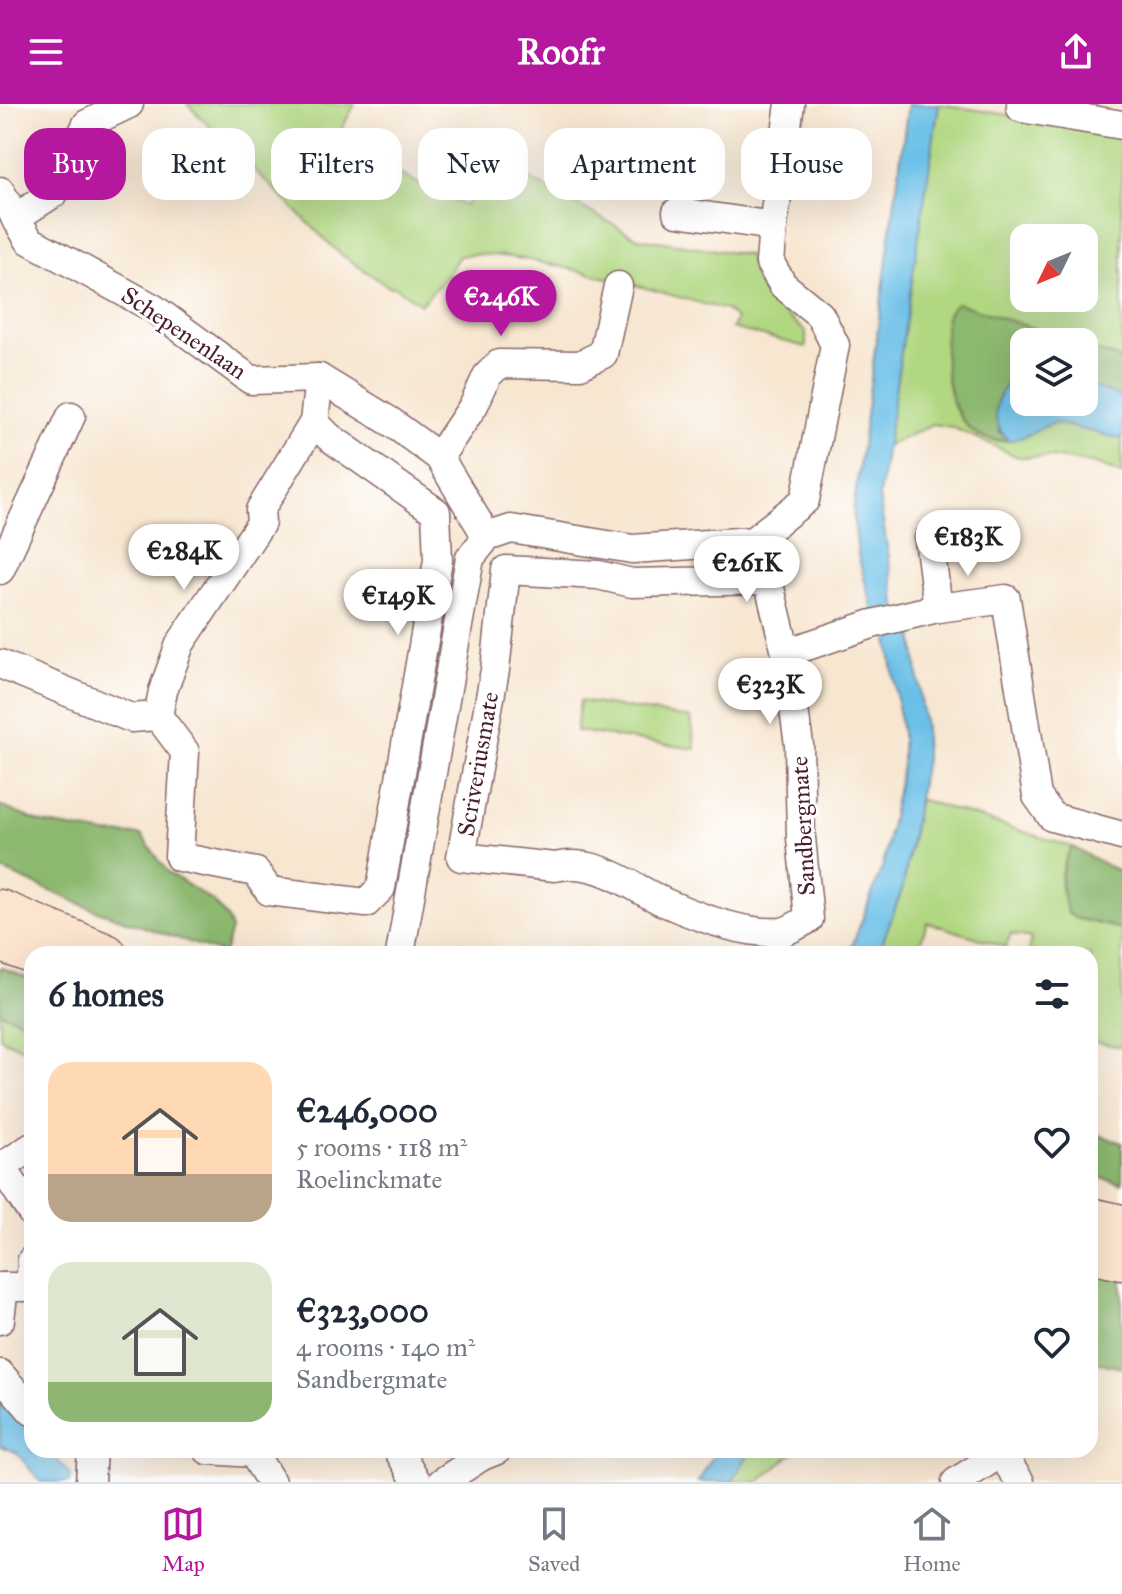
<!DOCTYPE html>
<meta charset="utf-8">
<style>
body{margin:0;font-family:"IM FELL Great Primer",serif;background:#f6f6f7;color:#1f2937;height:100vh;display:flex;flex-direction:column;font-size:30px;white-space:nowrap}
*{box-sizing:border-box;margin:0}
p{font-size:26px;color:#747a83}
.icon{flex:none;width:44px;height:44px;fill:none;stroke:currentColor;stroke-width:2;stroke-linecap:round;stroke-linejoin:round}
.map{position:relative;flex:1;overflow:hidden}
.details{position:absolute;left:24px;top:842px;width:1074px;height:512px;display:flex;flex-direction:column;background:#fff;border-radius:24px;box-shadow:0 8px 32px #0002}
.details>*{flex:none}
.banner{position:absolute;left:24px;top:24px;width:1074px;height:72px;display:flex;gap:16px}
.needle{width:52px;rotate:227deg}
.tools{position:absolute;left:1010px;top:120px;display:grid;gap:16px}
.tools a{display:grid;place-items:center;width:88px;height:88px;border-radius:16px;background:#fff;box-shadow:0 8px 32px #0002;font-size:40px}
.price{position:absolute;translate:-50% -68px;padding:0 18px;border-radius:28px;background:#fff;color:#222;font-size:26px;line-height:52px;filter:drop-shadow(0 2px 4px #0008)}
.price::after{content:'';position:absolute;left:50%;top:48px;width:24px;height:18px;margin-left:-12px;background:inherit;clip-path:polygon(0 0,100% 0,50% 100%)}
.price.on{background:#b5179e;color:#fff}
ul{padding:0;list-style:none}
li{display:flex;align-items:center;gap:24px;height:200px;padding:0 24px}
li span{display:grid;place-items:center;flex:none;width:224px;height:160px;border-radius:24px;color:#555}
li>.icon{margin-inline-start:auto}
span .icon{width:96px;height:96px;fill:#fffc;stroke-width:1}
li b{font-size:34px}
h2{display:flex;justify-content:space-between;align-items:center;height:96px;padding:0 24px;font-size:34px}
.tag{padding:0 28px;border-radius:24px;background:#fff;box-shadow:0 8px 32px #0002;font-size:28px;line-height:72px}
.tag.on{background:#b5179e;color:#fff}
header{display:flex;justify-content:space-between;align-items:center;height:104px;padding:0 24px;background:#b5179e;color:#fff;font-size:36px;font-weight:700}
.menu{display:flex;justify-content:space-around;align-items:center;height:112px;border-top:2px solid #e0e1e3;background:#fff;font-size:22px;color:#747a83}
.menu a{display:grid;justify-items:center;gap:4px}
.menu .on{color:#b5179e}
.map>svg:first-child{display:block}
.green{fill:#b1d781;stroke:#7e7b56;stroke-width:2;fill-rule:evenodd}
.forest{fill:#8cb86f;stroke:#6b6c4d;stroke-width:2}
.water{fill:#6ac0e7;stroke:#5a7089;stroke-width:2}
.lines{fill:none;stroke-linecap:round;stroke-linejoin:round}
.street-casing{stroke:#876565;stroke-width:31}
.secondary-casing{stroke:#876565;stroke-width:43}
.street{stroke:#fff;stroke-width:28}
.secondary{stroke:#fce5cf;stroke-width:40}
.labels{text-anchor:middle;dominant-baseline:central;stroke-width:6;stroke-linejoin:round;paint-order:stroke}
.street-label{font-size:24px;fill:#4a1f2b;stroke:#fff}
</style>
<header><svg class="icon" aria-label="menu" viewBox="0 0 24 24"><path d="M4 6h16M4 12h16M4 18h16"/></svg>Roofr<svg class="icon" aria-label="share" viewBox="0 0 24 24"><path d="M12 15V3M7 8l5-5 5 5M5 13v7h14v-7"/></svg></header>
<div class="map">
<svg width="1122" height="1378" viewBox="0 0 1122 1378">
<rect width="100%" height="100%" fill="#fff"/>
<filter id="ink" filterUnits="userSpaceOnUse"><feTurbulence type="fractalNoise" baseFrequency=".0125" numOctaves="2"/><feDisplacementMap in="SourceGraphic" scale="16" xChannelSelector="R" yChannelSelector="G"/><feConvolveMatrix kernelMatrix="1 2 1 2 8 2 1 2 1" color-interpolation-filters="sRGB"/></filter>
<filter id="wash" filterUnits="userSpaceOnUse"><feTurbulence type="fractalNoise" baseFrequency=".006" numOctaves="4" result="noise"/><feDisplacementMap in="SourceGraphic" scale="32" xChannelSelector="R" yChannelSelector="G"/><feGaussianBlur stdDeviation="1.8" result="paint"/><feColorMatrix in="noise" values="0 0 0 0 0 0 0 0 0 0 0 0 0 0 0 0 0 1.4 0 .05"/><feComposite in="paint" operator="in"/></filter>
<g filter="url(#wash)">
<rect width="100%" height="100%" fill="#f7e6d0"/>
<g class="green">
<path d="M 187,0 L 355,0 L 334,39 L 466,102 L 473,88 L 482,49 L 638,134 L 748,151 L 754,172 L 765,193 L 806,228 L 806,243 L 732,224 L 736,215 L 726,206 C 678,194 495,137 458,153 L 447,172 L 421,200 L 394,182 L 389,183 L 339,149 Z"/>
<path d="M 939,0 L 1122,29 L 1122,256 L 1084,242 L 1084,238 L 1074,238 L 957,199 C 954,203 948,208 946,214 C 945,221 946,231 946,238 C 944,273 949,327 992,336 C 1017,342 1032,323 1056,319 L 1122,335 L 1122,370 L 1095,360 L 1051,353 L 1018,353 L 952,323 L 933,320 L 885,343 ZM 1024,134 L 1084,134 L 1084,194 L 1024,194 Z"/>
<path d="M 580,597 L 691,614 L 695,645 L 576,627 Z"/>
<path d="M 919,695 L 1072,743 C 1055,772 1057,787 1075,814 L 1122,825 L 1122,943 L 1090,937 L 1090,850 L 1028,850 L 1031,834 L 1011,830 L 1006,843 L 927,818 L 917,850 L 878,850 L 903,783 Z"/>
<path d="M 0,908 L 32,921 L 32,949 L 0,934 Z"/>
<path d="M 751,1346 L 796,1346 L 759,1378 L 734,1378 L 733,1376 Z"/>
</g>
<g class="forest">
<path d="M 957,199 L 1074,238 L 1024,238 L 1024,267 L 1017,271 L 999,327 L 1008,336 C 954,341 944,280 945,239 C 946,224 943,208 957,199 Z"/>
<path d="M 1084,242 L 1122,256 L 1122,293 L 1084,280 Z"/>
<path d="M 0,702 L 42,719 L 106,730 L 141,731 L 168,768 L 214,798 L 227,814 L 231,825 L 224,850 L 97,807 L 0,765 Z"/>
<path d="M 1072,743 L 1122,769 L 1122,825 L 1075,814 L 1068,809 C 1059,784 1058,767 1072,743 Z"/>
<path d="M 0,863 L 32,876 L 32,921 L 0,908 Z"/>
<path d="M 1090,1028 L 1122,1039 L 1122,1079 L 1090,1072 Z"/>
<path d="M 1090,1164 L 1122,1172 L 1122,1264 L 1090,1257 Z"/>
</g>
<g class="water">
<path d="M 908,0 L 939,0 L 879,393 L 897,505 L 913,529 L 925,627 L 925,655 L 903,783 L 878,850 L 849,850 L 883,761 L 902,661 L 902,630 L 888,534 L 874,510 L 858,451 L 853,408 Z"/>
<path d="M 1024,267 L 1024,298 L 1084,298 L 1084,280 L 1122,293 L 1122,335 L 1056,319 C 1038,322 1026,336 1008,336 C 985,313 997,281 1024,267 Z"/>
<path d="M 0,1289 L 32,1326 L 32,1346 L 49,1346 L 70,1371 L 69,1378 L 41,1378 L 16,1348 L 0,1342 Z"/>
<path d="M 717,1346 L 751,1346 L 732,1378 L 698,1378 Z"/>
</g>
</g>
<g filter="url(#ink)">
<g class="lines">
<g class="street-casing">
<g id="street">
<path d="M 1021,0 L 1021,4 L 1122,21"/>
<path d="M 0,87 L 29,136 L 153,204 L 251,276 L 319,274 L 391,318 L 439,353 L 487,433 L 470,454 L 400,850"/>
<path d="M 677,108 L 773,122"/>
<path d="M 15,114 L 54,89 L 87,20 L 129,0"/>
<path d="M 439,353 L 474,301 L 487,272 L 499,260 L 580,261 L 603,250 L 618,182"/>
<path d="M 487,433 L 511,425 L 632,445 L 753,437 L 805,396 L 835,241 L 820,211 L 783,181 L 770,159 L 773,122 L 790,0"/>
<path d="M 929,435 L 938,504"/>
<path d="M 753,437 L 768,476 L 786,549"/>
<path d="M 0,466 L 71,312"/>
<path d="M 768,476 L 632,479 L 598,471 L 506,466 L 495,566 L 461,753 L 555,763 C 597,753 631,783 666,799 C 698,813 746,831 781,828 C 790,827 800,819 809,815 L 801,734 L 799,641 L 786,549 L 872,520 L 938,504 L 1006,495 L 1037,692 L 1052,713 L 1122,732"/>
<path d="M 0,560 L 131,614 L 158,612 L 163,587 L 180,540 L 261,419 L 260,406 L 314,318 L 319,274"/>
<path d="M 158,612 L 185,648 L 179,753 L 256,768 L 269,787 L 366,799 L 381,784 L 438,456 L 436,408 L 329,333 L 314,318"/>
<path d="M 0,1060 L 32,1109"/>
<path d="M 3,1062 L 32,1043"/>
<path d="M 0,1183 L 32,1183"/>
<path d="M 30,1183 L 32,1156"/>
<path d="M 0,1216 L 4,1183"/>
<path d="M 0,1270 L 32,1307"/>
<path d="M 208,1346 L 253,1349 L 271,1378"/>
<path d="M 398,1346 L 417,1378"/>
<path d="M 90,1378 L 92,1346"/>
<path d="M 442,1378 L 482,1352 L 497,1346"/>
<path d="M 956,1378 L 1001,1349 L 1020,1378"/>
</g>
</g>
<g class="secondary-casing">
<g id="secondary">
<path d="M 0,806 L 106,850"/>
<path d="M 0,837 L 33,850"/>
<path d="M 1090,1114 L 1122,1121"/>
<path d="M 1090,1149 L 1122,1156"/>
</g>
</g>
<use href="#street" class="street"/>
<use href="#secondary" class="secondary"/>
</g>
</g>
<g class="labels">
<g class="street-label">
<text transform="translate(184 229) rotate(34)">Schepenenlaan</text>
<text transform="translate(478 660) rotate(-80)">Scriveriusmate</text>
<text transform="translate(803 722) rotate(-93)">Sandbergmate</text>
</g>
</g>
</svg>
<div class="tools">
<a><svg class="needle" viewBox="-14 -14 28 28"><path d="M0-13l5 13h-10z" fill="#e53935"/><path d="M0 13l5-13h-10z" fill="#747a83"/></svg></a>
<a><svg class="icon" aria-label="layers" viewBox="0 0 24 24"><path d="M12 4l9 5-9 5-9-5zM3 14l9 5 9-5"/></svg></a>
</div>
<b class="price on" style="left:501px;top:234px">€246K</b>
<b class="price" style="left:968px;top:474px">€183K</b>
<b class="price" style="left:184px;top:488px">€284K</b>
<b class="price" style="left:747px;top:500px">€261K</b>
<b class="price" style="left:398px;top:533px">€149K</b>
<b class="price" style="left:770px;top:622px">€323K</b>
<div class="banner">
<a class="tag on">Buy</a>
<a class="tag">Rent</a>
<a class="tag">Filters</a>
<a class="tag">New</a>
<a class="tag">Apartment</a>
<a class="tag">House</a>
</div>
<section class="details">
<h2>6 homes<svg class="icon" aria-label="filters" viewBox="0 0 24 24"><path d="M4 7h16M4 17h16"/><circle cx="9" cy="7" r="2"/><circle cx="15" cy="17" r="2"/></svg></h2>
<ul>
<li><span style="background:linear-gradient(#ffd9b3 70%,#b9a48a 0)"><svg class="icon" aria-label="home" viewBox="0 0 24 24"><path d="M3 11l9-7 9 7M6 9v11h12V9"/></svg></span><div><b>€246,000</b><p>5 rooms · 118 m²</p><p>Roelinckmate</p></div><svg class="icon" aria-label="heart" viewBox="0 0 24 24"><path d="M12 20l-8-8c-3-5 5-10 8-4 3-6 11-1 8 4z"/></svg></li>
<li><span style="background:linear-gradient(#dfe7d0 75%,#8fb573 0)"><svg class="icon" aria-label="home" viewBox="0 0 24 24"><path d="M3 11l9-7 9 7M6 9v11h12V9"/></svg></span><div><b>€323,000</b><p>4 rooms · 140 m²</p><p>Sandbergmate</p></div><svg class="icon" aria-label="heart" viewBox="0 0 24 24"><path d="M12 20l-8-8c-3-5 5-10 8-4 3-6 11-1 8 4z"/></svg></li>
</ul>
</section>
</div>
<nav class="menu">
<a class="on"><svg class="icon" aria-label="map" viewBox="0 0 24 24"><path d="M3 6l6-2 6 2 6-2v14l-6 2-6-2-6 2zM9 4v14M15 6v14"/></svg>Map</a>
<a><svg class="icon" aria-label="saved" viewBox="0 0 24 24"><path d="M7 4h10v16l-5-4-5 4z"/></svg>Saved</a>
<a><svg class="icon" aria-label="home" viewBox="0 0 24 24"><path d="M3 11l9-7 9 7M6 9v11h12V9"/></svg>Home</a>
</nav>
